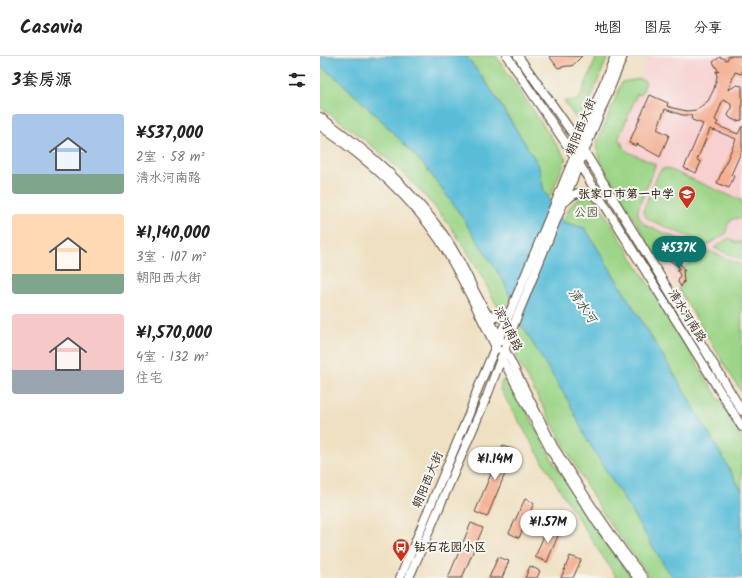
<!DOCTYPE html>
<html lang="zh">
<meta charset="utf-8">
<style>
body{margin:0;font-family:Kalam,"LXGW WenKai TC",sans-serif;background:#f6f6f6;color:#222;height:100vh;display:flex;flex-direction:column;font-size:15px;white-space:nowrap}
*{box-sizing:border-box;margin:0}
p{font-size:13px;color:#767676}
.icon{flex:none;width:22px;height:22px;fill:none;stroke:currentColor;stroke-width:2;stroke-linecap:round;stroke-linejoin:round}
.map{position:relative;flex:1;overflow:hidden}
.drawer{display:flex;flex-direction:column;background:#fff;width:320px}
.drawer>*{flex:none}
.price{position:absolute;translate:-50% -34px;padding:0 9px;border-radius:14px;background:#fff;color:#222;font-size:13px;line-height:26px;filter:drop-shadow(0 1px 2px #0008)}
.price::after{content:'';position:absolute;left:50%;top:24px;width:12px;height:9px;margin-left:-6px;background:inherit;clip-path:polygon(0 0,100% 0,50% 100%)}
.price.current{background:#0f766e;color:#fff}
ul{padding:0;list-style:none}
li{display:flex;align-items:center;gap:12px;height:100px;padding:0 12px}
li span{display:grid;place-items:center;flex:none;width:112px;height:80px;border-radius:4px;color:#555}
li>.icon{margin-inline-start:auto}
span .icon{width:48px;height:48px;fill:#fffc;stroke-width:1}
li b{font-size:17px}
h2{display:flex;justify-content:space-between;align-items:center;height:48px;padding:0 12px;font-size:17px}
header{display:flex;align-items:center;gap:24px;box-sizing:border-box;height:56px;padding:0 20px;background:#fff;border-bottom:1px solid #e0e0e0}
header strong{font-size:19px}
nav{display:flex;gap:22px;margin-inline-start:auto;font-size:14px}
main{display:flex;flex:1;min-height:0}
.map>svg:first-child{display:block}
.built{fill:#f7d0cf}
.green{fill:#9dd588;stroke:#6c8053}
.water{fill:#5abdd8;stroke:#4a747b}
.building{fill:#f5ad8f}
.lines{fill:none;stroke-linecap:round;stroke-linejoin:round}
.secondary-casing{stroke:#564536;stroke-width:9}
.primary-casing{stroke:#564536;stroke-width:10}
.secondary{stroke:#fff;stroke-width:7}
.primary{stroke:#fff;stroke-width:8}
.labels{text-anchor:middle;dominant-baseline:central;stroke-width:4;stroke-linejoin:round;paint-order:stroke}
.street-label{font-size:12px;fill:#3b2a1e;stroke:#f6f6f2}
.poi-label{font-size:12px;font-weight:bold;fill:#3b2a1e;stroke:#f6f6f2;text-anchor:end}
.park-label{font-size:12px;fill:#545538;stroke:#f6f6f2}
.water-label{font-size:13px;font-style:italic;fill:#445656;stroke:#f6f6f2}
</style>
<header>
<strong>Casavia</strong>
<nav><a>地图</a><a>图层</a><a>分享</a></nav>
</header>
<main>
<section class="drawer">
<h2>3套房源<svg class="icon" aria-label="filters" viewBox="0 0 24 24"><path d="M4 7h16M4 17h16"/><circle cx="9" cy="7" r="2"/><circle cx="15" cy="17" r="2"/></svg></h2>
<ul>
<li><span style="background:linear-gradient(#a9c7e8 75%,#7fa58c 0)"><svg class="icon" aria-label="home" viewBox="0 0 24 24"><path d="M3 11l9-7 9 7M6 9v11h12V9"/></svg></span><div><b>¥537,000</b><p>2室 · 58 m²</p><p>清水河南路</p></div></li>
<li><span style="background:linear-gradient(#ffd9b3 75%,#7fa58c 0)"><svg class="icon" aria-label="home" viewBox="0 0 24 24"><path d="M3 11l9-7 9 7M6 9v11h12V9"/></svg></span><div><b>¥1,140,000</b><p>3室 · 107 m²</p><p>朝阳西大街</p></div></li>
<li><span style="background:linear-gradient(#f6c9c9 70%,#9aa5b1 0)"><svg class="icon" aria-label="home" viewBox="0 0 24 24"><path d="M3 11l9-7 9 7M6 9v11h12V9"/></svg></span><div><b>¥1,570,000</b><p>4室 · 132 m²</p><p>住宅</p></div></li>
</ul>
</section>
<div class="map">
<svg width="422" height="522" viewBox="0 0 422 522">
<rect width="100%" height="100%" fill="#f6f6f2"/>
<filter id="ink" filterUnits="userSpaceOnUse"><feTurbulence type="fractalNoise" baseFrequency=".025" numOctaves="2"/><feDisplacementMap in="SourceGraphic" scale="8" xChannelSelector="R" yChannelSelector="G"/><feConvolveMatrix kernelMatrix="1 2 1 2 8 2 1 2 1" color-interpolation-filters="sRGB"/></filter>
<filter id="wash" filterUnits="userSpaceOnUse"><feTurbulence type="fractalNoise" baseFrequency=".012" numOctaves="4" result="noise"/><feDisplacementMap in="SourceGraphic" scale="16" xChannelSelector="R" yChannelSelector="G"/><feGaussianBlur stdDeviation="0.9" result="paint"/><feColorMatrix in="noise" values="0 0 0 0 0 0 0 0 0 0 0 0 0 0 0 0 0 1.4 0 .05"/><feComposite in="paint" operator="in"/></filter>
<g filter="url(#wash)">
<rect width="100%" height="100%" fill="#efe0c1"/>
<path class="built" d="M 329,0 L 422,0 L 422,337 L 338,200 L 286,106 Z"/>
<g class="green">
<path d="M 146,0 L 176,0 L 246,103 L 229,143 L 224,135 L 218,108 L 168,29 Z"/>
<path d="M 277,0 L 288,0 L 266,54 C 263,58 261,62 255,61 L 244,45 L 259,44 Z"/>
<path d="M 0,10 L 18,23 L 63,66 L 104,109 L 136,152 L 184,226 L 191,242 L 187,251 L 180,251 L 176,248 C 169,234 161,219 153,205 C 116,141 60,92 0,51 Z"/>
<path d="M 320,23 L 326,26 L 321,39 L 317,38 L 298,84 L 302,86 L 302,89 L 308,96 L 335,108 L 335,110 L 318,153 C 317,160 321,166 327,170 L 382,192 L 359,206 L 351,200 L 350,202 L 345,201 L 343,199 L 343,201 L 338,204 L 279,102 L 276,90 L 302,26 Z"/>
<path d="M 346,112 L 422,145 L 422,163 C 411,160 406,167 407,177 L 387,189 L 330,164 L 326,161 L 323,154 L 339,116 L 341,114 Z"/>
<path d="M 269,140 L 276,143 L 422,381 L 422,435 L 366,338 L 265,172 L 243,166 C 249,151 252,143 269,140 Z"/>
<path d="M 409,182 L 415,186 L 422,186 L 422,204 L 394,192 Z"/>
<path d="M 389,195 L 422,209 L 422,337 L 358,232 L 360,230 L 362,232 L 364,230 L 362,228 L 363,220 L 363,212 Z"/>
<path d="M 202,269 L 249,346 L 265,380 L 346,512 L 354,522 L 330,522 L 284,459 L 264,425 L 197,303 C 193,289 194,281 202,269 Z"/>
<path d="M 182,325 L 192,326 L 231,402 L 284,485 L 312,522 L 297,522 C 255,460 217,397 180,333 Z"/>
</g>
<path class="water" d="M 0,0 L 146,0 L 168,29 L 218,108 L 224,135 L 243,166 L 265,172 L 366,338 L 422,435 L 422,522 L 354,522 L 346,512 L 265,380 L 249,346 L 210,283 L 202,269 L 184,226 L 136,152 L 104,109 L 63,66 L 18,23 L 0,10 Z"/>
<g id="blocks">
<g class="building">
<path d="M 229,0 L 262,0 L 252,10 L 247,10 L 238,12 Z"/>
<path d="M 409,0 L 422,0 L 422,16 L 421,18 L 415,16 L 408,34 L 417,29 L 422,30 L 422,64 L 416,65 L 410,62 L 408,59 L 412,52 L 410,47 L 403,44 L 395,64 L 398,66 L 396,69 L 418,78 L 422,70 L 422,94 L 411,119 L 414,120 L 409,132 L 397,127 L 416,83 L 394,74 L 394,75 L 390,73 L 377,104 L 381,106 L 376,117 L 364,112 L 383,68 L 372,64 L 371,59 L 362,59 L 345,53 L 337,73 L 349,79 L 340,101 L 317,88 L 316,90 L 309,87 L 330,39 L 348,47 L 347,50 L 353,52 L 367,55 L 376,54 L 388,45 L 394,33 L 397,21 L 396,15 L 399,16 L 393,6 L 400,1 L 407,4 Z"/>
<path d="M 351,200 L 359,206 L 365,215 L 363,214 L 364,227 L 363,225 L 361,231 L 358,226 L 360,219 L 357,214 L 360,212 L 349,204 Z"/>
<path d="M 183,389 L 195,394 L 167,461 L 155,456 Z"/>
<path d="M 205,443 L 214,447 L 199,482 L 189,477 Z"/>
<path d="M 151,467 L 163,472 L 142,522 L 128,522 Z"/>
<path d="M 228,470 L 240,475 L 227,506 L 215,501 Z"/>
<path d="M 250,500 L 261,504 L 253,522 L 241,522 Z"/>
<path d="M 178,501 L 189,505 L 182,522 L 169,522 Z"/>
<path d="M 210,510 L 220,515 L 217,522 L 205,522 Z"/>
</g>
</g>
</g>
<g filter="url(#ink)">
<use href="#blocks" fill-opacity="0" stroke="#564536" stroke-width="1"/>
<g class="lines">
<g class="secondary-casing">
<g id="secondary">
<path d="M 185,293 L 234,391 L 270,447 L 304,496 L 324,522"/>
<path d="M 181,301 L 230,394 L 278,469 L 317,522"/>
</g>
</g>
<g class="primary-casing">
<g id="primary">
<path d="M 187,0 L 255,101 L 422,371"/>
<path d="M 198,0 L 260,88 L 422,355"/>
<path d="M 0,61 C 48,95 88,130 123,178 C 135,195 145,215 154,234 C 163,251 172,268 181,285"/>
<path d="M 0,70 C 45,101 88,137 119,183 C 141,217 158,256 177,293"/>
<path d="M 246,145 C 256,134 268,134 279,143"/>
<path d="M 167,258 L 177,261 L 184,262 L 190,256"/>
<path d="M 80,522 L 149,358 L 157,335 L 237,143 L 295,0"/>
<path d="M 89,522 L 167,340 L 196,263 L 303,0"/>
</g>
</g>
<use href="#secondary" class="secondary"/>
<use href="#primary" class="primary"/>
</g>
</g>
<defs>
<g id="school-pin" transform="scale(0.9)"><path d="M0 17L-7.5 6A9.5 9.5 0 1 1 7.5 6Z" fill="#c8321e" stroke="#f6f6f2"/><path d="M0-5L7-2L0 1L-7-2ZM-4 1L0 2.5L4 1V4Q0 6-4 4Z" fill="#fff"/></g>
<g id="bus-pin" transform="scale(0.9)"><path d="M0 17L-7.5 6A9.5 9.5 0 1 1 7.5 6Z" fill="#c8321e" stroke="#f6f6f2"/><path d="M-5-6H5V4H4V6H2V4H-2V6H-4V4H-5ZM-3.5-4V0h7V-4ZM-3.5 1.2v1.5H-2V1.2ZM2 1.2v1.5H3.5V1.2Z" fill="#fff"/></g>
</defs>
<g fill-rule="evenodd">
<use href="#school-pin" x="367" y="138"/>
<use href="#bus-pin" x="81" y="491"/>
</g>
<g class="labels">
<g class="street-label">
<text transform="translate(261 71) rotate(-68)">朝阳西大街</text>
<text transform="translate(367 260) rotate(58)">清水河南路</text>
<text transform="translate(188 273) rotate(63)">滨河南路</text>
<text transform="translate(108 424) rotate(-67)">朝阳西大街</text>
</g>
<g class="poi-label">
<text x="354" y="138">张家口市第一中学</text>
<text x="94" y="491" text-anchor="start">钻石花园小区</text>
</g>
<g class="park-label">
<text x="266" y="156">公园</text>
</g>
<g class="water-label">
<text transform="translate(262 250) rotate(55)">清水河</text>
</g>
</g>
</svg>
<b class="price current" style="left:359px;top:214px">¥537K</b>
<b class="price" style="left:175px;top:425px">¥1.14M</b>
<b class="price" style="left:228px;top:488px">¥1.57M</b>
</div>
</main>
